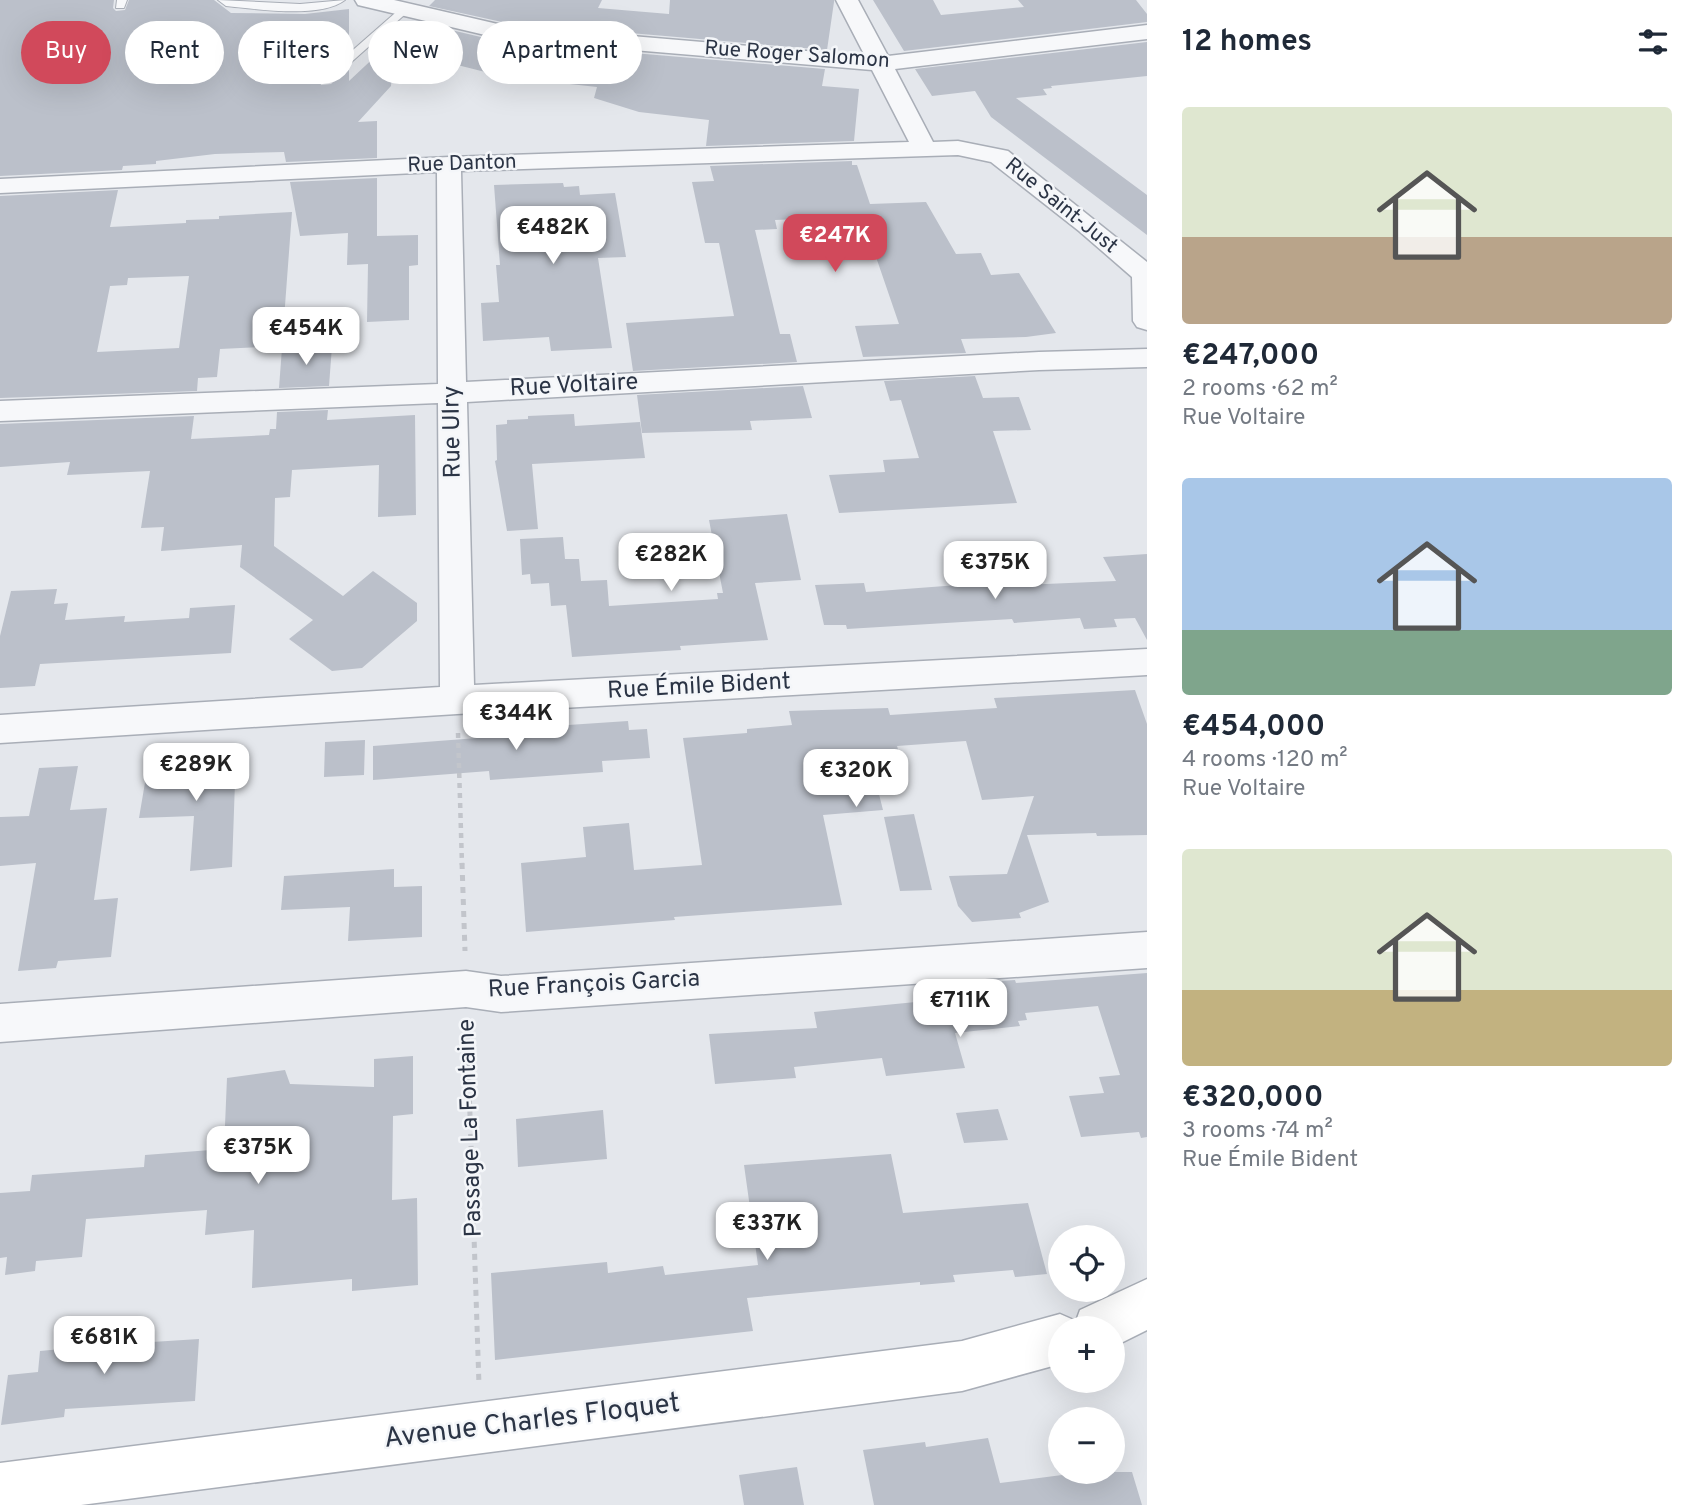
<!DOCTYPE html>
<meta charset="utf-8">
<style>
body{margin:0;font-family:Overpass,sans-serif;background:#f6f6f7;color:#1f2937;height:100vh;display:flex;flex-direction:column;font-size:26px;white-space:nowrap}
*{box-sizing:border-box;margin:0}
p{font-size:23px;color:#747a83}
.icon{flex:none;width:38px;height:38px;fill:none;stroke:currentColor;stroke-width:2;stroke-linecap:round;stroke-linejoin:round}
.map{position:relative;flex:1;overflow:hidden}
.drawer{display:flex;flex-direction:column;background:#fff;width:560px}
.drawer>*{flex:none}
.banner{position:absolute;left:21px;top:21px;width:665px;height:63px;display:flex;gap:14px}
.fabs{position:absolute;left:1048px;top:1225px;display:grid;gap:14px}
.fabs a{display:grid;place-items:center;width:77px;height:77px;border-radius:50%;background:#fff;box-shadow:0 7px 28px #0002;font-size:35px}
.price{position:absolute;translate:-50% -60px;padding:0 16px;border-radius:14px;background:#fff;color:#222;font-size:23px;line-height:46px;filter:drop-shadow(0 2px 4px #0008)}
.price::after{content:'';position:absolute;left:50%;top:42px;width:21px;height:16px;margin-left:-10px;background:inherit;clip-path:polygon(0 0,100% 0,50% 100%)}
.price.current{background:#d1495b;color:#fff}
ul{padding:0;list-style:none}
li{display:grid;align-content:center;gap:14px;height:371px;padding:0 35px}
li span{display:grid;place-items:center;height:217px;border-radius:7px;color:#555}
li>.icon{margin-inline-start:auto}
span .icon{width:126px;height:126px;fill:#fffc;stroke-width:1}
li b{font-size:30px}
h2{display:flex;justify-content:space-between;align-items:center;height:84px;padding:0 35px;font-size:30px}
.pill{padding:0 24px;border-radius:32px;background:#fff;box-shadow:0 7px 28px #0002;font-size:24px;line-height:63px}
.pill.current{background:#d1495b;color:#fff}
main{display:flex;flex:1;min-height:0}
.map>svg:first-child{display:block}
.building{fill:#bbc0ca;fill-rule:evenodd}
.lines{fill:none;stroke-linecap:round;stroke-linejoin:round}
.service-casing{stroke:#a9aeb7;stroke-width:2}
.minor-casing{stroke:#a9aeb7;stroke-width:3}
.secondary-casing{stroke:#a9aeb7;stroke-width:3}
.path-far1{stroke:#c2c5cb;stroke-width:4.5;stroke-dasharray:5 5;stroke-linecap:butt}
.path{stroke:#c2c5cb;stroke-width:5;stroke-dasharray:6 6;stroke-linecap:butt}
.service{fill:#f7f8fa;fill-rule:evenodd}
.minor{fill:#f7f8fa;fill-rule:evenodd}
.secondary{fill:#fff;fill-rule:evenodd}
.labels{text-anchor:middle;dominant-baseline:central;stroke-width:5;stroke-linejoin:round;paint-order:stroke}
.far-street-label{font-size:21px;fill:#2b3445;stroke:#f4f6f9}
.street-label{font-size:24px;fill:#2b3445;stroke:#f4f6f9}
.near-street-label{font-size:28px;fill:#2b3445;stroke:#f4f6f9}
</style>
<main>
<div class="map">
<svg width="1147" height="1505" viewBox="0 0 1147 1505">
<rect width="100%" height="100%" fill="#e4e7ec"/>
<g class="building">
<path d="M 0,0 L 114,0 L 113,8 L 116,11 L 125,10 L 129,0 L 214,0 L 231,13 L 305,14 L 349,9 L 349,50 L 319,76 L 321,85 L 331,84 L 349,68 L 349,81 L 413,21 L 502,42 L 825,69 L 822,86 L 859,89 L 854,141 L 706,146 L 709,120 L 639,112 L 594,98 L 597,87 L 505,77 L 394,49 L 391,86 L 358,122 L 377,121 L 377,158 L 286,162 L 284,152 L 215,154 L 156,161 L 156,164 L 123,166 L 122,170 L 0,176 Z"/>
<path d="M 435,0 L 602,0 L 598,8 L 669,14 L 670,0 L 834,0 L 834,2 L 827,50 L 502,22 L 429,6 Z"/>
<path d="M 873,0 L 933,0 L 941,15 L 1024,7 L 1018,0 L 1136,0 L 1147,14 L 1147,22 L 904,51 Z"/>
<path d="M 1147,42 L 1147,76 L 1051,86 L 1052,88 L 1043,89 L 1047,95 L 1016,98 L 1147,195 L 1147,235 L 991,117 L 975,91 L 932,96 L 915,69 Z"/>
<path d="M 852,161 L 852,165 L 857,165 L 870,204 L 926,202 L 956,254 L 981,253 L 991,275 L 1019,273 L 1056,333 L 1026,337 L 961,339 L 966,353 L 863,357 L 855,326 L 899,324 L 876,257 L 856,255 L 843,217 L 775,220 L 777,229 L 755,230 L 780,334 L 790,334 L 797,362 L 633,371 L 626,323 L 734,316 L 719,243 L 705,243 L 692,182 L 714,181 L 710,166 Z"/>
<path d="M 377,178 L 377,236 L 418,235 L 418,265 L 409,266 L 409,320 L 367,322 L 368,264 L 347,265 L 348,233 L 300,236 L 290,182 Z"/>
<path d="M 563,183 L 564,187 L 579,186 L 580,195 L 615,193 L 626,257 L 598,258 L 612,348 L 551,351 L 549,337 L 483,341 L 481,303 L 499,302 L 496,265 L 500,265 L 494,185 Z"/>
<path d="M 118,190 L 110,227 L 186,223 L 186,220 L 219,219 L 219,216 L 292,212 L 282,346 L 220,349 L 217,377 L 198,378 L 197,391 L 0,398 L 0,196 ZM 189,276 L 179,348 L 97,352 L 110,286 L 127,285 L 128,278 Z"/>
<path d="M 332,346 L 329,386 L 279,388 L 282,348 Z"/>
<path d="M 975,376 L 983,398 L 1019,397 L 1031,430 L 993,431 L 1017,503 L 839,513 L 829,475 L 885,472 L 883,460 L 919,458 L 901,400 L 890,401 L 884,381 Z"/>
<path d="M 803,386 L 812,418 L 750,421 L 752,430 L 642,433 L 637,395 Z"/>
<path d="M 328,410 L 327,420 L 415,415 L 416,515 L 378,517 L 379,465 L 292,470 L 290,497 L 275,498 L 274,546 L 343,596 L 373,571 L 417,603 L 417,621 L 362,668 L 332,671 L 289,639 L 313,620 L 240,567 L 242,545 L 161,551 L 164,527 L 141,528 L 150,471 L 67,475 L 70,462 L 0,467 L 0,424 L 194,416 L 191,439 L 269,435 L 270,429 L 276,429 L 277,412 Z"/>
<path d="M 574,414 L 575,426 L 640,422 L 645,458 L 532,464 L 538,529 L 507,531 L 495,461 L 497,460 L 496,425 L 507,424 L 507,420 L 528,419 L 528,416 Z"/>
<path d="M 787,514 L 801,580 L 755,583 L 768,640 L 680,646 L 681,650 L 572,657 L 566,605 L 551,606 L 549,583 L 531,584 L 530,574 L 522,575 L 520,539 L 563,537 L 565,559 L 579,559 L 581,581 L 607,580 L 609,606 L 718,599 L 717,593 L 723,593 L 709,520 Z"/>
<path d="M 1147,554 L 1147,640 L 1135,618 L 1114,619 L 1117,627 L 1084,629 L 1080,618 L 1014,623 L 1012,619 L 847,629 L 846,625 L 824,625 L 815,585 L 864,583 L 866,592 L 958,585 L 954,573 L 995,570 L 1001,586 L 1116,581 L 1103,557 Z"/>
<path d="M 57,589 L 54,604 L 68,603 L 65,620 L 125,616 L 124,622 L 189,618 L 190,608 L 235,605 L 231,653 L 40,664 L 35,686 L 0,688 L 0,636 L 11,591 Z"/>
<path d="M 1135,690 L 1147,724 L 1147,835 L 1097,836 L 1096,833 L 1027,835 L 1049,902 L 1019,913 L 1021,918 L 972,922 L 958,906 L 949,876 L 1007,874 L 1034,796 L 982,800 L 966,741 L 897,746 L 899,753 L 869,755 L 883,810 L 823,815 L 842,905 L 674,917 L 675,920 L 526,932 L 521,863 L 586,857 L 583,827 L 629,823 L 634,870 L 702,865 L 683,738 L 747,733 L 747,729 L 792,725 L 789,711 L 888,708 L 890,715 L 997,708 L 994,698 Z"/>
<path d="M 628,721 L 629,730 L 647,729 L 650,758 L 602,761 L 603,772 L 490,780 L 489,771 L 373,780 L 373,746 L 477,738 L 477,731 Z"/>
<path d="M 365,740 L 364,775 L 324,777 L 325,742 Z"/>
<path d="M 236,754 L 232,867 L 190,871 L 194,816 L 139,818 L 149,759 Z"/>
<path d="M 78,766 L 70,810 L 107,808 L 94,900 L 118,898 L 111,957 L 58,961 L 56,968 L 18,971 L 36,863 L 0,866 L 0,817 L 29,816 L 39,768 Z"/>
<path d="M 914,814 L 932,890 L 900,891 L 884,817 Z"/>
<path d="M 394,869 L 394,887 L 422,886 L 422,937 L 348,941 L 350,907 L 281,910 L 284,876 Z"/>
<path d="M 1147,973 L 1147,1137 L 1141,1138 L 1139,1132 L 1081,1137 L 1069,1096 L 1104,1093 L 1099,1077 L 1120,1075 L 1098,1006 L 1025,1013 L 1027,1020 L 1018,1021 L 1020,1026 L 955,1033 L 965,1068 L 886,1076 L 882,1058 L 794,1067 L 796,1078 L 715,1084 L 709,1034 L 817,1028 L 814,1012 L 926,1001 L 922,986 L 1015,980 L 1016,983 Z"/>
<path d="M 413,1056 L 413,1114 L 393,1116 L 392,1200 L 417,1198 L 418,1285 L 352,1291 L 352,1279 L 252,1288 L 254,1230 L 205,1235 L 207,1210 L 86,1219 L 82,1257 L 36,1261 L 35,1271 L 5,1275 L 7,1257 L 0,1258 L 0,1193 L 30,1191 L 32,1175 L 144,1167 L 145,1155 L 224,1149 L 227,1078 L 285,1070 L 290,1084 L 374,1087 L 374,1059 Z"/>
<path d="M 998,1109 L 1008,1140 L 964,1143 L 956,1113 Z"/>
<path d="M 603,1110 L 607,1159 L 518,1167 L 516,1119 Z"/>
<path d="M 891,1154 L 903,1213 L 1028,1203 L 1047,1274 L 1015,1277 L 1013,1270 L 953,1275 L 955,1282 L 920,1285 L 920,1282 L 747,1298 L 753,1331 L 495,1360 L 491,1273 L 607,1262 L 608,1273 L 663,1266 L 665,1275 L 758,1265 L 744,1165 Z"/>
<path d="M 153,1330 L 152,1342 L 199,1339 L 195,1401 L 65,1409 L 64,1417 L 1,1425 L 8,1375 L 38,1372 L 40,1351 L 72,1348 L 73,1335 Z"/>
<path d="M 988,1438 L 1000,1483 L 1085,1472 L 1132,1472 L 1142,1505 L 874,1505 L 863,1450 L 925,1442 L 926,1447 Z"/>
<path d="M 797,1467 L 804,1505 L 744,1505 L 739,1475 Z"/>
</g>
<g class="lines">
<g class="service-casing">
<g id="service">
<path d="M 117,0 L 127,0 L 124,8 L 116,8 Z"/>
<path d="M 218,0 L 300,4 L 345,0 C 320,19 257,9 226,6 Z"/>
<path d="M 402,7 L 411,9 L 329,82 L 321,82 L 321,78 Z"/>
</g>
</g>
<g class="minor-casing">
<g id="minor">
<path d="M 355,0 L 394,0 L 502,25 L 865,56 L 836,0 L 858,0 L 888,56 L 1147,25 L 1147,39 L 895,69 L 933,142 L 958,141 L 1008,151 L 1147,262 L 1147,330 L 1137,327 L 1133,321 L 1132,277 L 1079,231 L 991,162 L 958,155 L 461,171 L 466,382 L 1039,352 L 1147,349 L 1147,367 L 1039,370 L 467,402 L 474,685 L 1147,649 L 1147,675 L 457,714 L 0,743 L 0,715 L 440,687 L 438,403 L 0,421 L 0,401 L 438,384 L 437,172 L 0,193 L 0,179 L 449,157 L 909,142 L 872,70 L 502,39 L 358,5 Z"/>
<path d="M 1147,932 L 1147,968 L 501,1012 L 466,1007 L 0,1042 L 0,1004 L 466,971 L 501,976 Z"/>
</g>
</g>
<g class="secondary-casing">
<path id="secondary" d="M 1147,1279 L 1147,1330 L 1113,1347 L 1113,1328 L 1060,1328 L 1060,1364 L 962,1391 L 81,1505 L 0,1505 L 0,1463 L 962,1341 L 1060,1314 L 1076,1321 L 1080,1310 Z"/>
</g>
<path class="path-far1" d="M 458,733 L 462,865"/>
<g class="path">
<path d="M 462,863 L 465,951"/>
<path d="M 467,1026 L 479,1385"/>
</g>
<use href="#service" class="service"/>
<use href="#minor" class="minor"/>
<use href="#secondary" class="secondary"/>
</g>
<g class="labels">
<g class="far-street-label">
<text transform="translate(797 55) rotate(4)">Rue Roger Salomon</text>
<text transform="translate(462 164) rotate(-2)">Rue Danton</text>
<text transform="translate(1061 206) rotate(39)">Rue Saint-Just</text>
</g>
<g class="street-label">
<text transform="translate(574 386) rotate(-3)">Rue Voltaire</text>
<text transform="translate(453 432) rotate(-91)">Rue Ulry</text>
<text transform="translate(699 687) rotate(-3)">Rue Émile Bident</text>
<text transform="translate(594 985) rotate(-3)">Rue François Garcia</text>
<text transform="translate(471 1128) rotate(-92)">Passage La Fontaine</text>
</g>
<g class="near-street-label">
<text transform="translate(532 1422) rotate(-7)">Avenue Charles Floquet</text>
</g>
</g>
</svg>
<div class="fabs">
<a><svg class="icon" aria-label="locate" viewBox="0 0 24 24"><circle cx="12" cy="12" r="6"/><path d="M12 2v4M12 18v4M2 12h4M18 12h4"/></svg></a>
<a>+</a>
<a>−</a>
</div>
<b class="price" style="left:553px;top:266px">€482K</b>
<b class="price current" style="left:835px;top:274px">€247K</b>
<b class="price" style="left:306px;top:367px">€454K</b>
<b class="price" style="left:671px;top:593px">€282K</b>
<b class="price" style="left:995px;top:601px">€375K</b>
<b class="price" style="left:516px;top:752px">€344K</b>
<b class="price" style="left:196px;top:803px">€289K</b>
<b class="price" style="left:856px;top:809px">€320K</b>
<b class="price" style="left:960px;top:1039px">€711K</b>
<b class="price" style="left:258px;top:1186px">€375K</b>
<b class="price" style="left:767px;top:1262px">€337K</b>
<b class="price" style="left:104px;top:1376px">€681K</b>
<div class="banner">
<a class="pill current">Buy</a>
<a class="pill">Rent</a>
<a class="pill">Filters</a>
<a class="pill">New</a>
<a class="pill">Apartment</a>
</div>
</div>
<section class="drawer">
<h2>12 homes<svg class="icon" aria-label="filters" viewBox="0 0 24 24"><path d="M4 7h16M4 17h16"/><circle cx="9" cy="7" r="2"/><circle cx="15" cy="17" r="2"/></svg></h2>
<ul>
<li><span style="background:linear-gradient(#dfe7d0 60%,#b9a48a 0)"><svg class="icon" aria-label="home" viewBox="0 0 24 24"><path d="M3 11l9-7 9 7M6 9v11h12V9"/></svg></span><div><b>€247,000</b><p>2 rooms · 62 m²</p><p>Rue Voltaire</p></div></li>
<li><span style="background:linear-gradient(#a9c7e8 70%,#7fa58c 0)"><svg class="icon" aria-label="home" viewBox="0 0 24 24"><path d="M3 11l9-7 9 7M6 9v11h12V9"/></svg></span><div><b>€454,000</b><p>4 rooms · 120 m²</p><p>Rue Voltaire</p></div></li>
<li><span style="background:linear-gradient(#dfe7d0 65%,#c2b280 0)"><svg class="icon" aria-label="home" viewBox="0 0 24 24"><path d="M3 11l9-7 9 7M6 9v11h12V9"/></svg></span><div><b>€320,000</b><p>3 rooms · 74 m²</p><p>Rue Émile Bident</p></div></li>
</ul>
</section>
</main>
